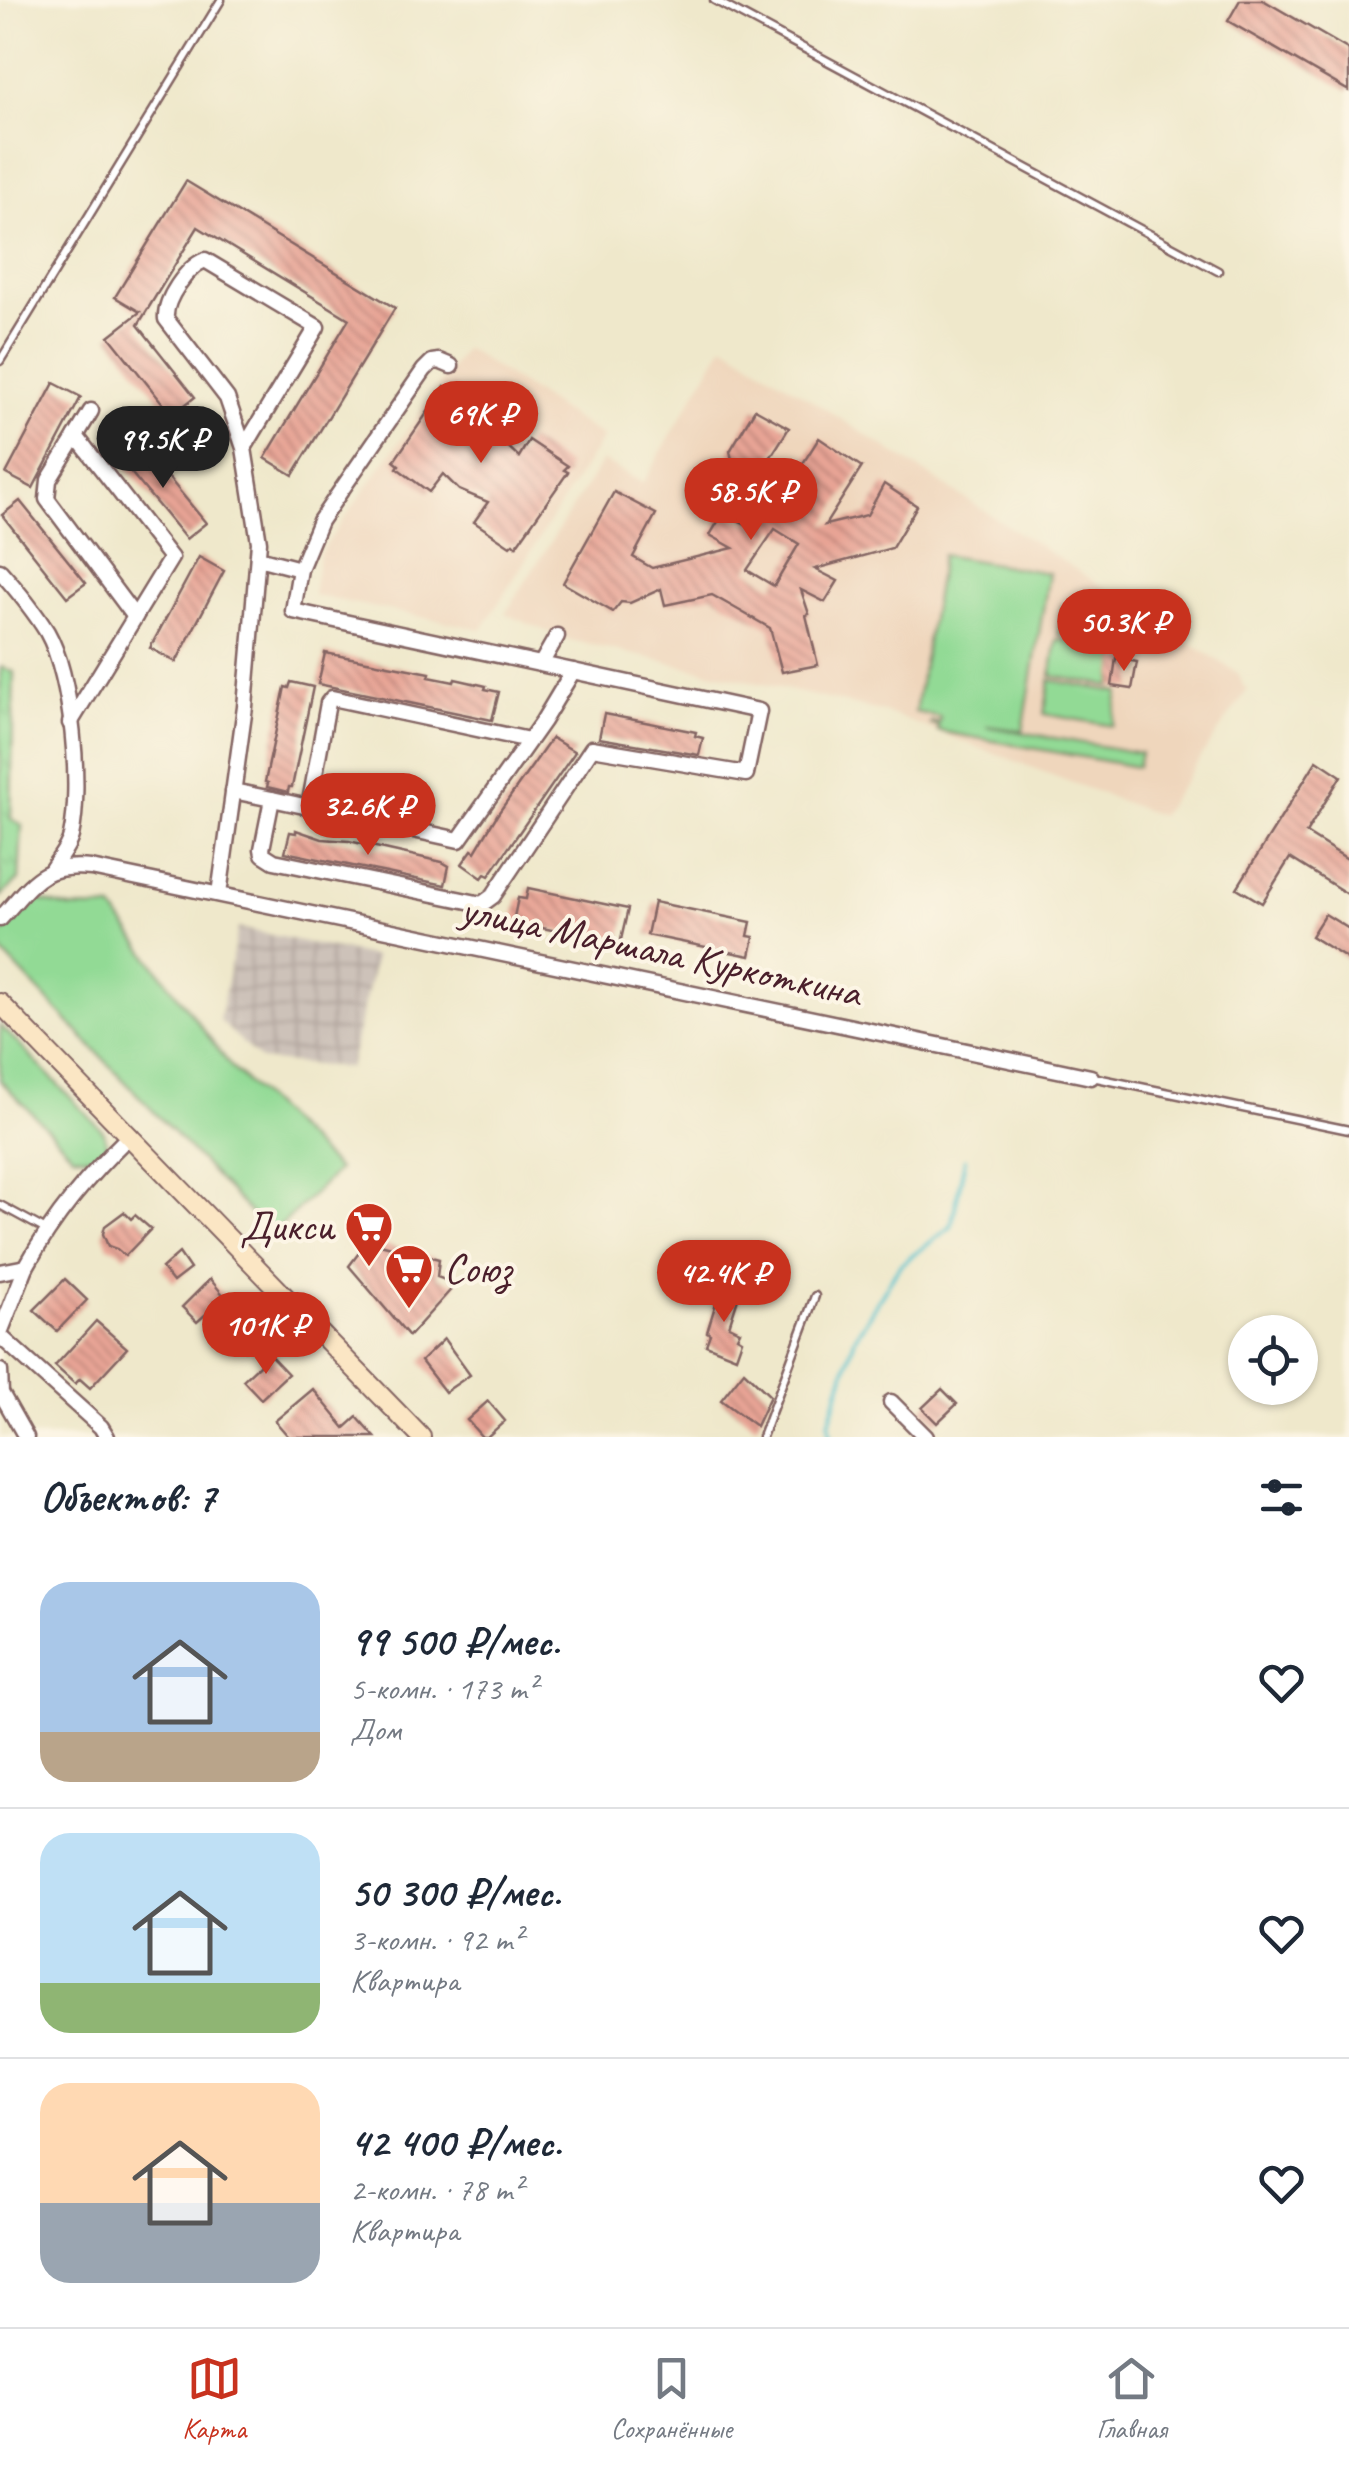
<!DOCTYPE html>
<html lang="ru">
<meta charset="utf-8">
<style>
body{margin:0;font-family:Caveat,sans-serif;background:#f2f2f3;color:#1f2937;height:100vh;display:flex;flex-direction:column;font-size:38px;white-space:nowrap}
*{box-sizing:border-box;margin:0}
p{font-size:32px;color:#747a83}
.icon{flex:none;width:55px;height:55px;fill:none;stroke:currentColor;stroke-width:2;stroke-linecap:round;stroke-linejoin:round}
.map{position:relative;height:1437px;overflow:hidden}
.details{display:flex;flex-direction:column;background:#fff;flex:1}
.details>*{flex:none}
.fabs{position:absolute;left:1228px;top:1315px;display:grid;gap:20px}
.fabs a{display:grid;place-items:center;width:90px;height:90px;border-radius:50%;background:#fff;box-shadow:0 2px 8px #0004;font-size:50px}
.price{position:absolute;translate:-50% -85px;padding:0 22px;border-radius:35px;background:#c8321e;color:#fff;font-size:32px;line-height:65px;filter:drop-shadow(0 2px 5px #0008)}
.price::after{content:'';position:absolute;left:50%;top:60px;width:30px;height:22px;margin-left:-15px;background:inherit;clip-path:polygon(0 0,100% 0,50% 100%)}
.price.selected{background:#222;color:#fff}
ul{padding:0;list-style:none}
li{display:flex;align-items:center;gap:30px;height:250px;padding:0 40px}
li+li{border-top:2px solid #e0e1e3}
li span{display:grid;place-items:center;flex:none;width:280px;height:200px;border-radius:30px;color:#555}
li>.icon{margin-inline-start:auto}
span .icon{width:120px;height:120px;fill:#fffc;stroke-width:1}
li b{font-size:42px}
h2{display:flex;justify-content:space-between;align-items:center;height:120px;padding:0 40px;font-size:42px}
.tab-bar{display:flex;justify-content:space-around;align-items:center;height:140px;border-top:2px solid #e0e1e3;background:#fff;font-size:28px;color:#747a83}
.tab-bar a{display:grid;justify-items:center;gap:5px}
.tab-bar .selected{color:#c8321e}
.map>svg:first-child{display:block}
.built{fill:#efd6bc}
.industrial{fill:url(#industrial-grid)}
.grass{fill:#92da95;stroke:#6e7c60;stroke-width:2.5}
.park{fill:url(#park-tufts);stroke:#6e7c60;stroke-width:2.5}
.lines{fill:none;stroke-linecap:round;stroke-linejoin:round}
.stream{stroke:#55c2ce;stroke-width:4}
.building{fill:url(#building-back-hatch);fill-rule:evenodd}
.service-casing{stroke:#846563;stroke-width:11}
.minor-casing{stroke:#846563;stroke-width:19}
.secondary-casing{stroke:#846563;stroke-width:22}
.service{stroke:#fff;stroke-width:6}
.minor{stroke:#fff;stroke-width:14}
.secondary{stroke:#fbe6c4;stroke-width:18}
.labels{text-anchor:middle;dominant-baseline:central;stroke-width:8;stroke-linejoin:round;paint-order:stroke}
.street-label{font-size:42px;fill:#4a1f2b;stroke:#fcf5e5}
.poi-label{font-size:42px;fill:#4a1f2b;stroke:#fcf5e5;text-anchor:end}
</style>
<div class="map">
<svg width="1349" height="1437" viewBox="0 0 1349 1437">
<defs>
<pattern id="industrial-grid" width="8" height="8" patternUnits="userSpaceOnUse" patternTransform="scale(2.5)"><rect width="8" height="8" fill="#cdc2b9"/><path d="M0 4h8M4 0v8" fill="none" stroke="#b2a69f"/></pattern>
<pattern id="park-tufts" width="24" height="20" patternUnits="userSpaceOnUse" patternTransform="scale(2.5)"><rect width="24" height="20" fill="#92da95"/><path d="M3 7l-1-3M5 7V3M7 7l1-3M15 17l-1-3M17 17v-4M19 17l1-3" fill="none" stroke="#7fbb81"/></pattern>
<pattern id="building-back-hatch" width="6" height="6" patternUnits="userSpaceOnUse" patternTransform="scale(2.5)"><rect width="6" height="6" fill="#e8a495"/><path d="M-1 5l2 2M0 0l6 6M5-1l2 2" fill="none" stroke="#be857a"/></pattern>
</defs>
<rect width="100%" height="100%" fill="#fcf5e5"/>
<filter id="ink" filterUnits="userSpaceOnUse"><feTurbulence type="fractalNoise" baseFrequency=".01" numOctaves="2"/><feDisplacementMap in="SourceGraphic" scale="20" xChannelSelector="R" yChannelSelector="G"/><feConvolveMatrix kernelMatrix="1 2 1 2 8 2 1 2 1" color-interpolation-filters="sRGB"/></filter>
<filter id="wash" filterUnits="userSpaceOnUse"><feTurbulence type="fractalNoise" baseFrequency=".0048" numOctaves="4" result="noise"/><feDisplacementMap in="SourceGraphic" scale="40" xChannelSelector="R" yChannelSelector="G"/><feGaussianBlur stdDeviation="2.25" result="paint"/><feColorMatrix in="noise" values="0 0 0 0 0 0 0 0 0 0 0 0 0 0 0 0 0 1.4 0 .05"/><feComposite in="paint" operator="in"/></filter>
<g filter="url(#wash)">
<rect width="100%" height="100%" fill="#efe8cb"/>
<g class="built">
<path d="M 724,344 L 1239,674 L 1243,686 L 1248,689 L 1160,816 L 885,712 L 566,639 L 505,614 L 602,461 L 643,483 Z"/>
<path d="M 465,348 L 603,437 L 482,629 L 313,595 L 319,555 Z"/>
</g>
<path class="industrial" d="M 238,928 L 375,957 L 349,1068 L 260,1060 L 219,1020 Z"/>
<g class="grass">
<path d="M 942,555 L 1049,573 L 1023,731 L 986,726 L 1140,753 L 1137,767 L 938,731 L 938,726 L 930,724 L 931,722 L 939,723 L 940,717 L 915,712 Z"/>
<path d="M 1062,606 L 1109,613 L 1105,641 L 1058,634 Z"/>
<path d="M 1057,639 L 1118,649 L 1112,686 L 1051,676 Z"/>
<path d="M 1050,680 L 1119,692 L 1113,726 L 1044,714 Z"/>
<path d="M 38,900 L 70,908 L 113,909 L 232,1068 L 338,1170 L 271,1235 L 0,950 L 0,935 Z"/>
<path d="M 0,1025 L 104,1132 L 107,1147 C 98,1159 86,1157 73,1155 L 0,1080 Z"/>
</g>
<path class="park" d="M 0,667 L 14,672 L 11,819 L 22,825 L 19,880 L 0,897 Z"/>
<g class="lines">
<path class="stream" d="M 831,1437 L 829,1423 L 855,1338 L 900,1265 L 951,1227 L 965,1159"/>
</g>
<g id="blocks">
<g class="building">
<path d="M 1240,0 L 1263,0 L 1349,50 L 1349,91 L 1228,21 Z"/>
<path d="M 186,181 L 395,308 L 293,475 L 265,458 L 349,319 L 198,227 L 138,325 L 195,397 L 172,415 L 109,336 L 140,312 L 115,297 Z"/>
<path d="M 54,383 L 81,397 L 33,488 L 6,474 Z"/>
<path d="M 453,386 L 489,413 L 475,430 L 502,441 L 519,457 L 529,440 L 568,466 L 564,470 L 568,472 L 516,546 L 513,543 L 510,546 L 474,522 L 488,502 L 459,490 L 443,474 L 429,492 L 397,468 L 399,465 L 394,461 L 445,387 L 450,390 Z"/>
<path d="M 755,409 L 789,428 L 770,458 L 781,498 L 819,438 L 862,467 L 825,525 L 867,515 L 884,484 L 917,506 L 892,548 L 815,569 L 838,581 L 825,602 L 801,590 L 809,614 L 806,615 L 818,665 L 782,672 L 770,628 L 712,595 L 665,605 L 661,589 L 630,603 L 621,602 L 613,612 L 563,583 L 614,492 L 656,514 L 633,557 L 652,568 L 733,548 L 710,535 L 723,513 L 748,525 L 730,451 ZM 775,529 L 799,544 L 774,586 L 747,570 Z"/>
<path d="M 139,442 L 206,523 L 186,539 L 119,458 Z"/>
<path d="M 20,501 L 86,583 L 67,597 L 2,515 Z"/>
<path d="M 199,557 L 224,571 L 176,662 L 150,648 Z"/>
<path d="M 325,653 L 430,673 L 429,677 L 454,682 L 455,679 L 486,686 L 485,689 L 499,692 L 492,720 L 318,684 Z"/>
<path d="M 1116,658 L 1137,662 L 1132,689 L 1112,686 Z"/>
<path d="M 291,682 L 313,687 L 292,787 L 289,787 L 288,792 L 267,787 L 268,783 L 265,782 L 285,687 L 289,688 Z"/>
<path d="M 604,714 L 696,732 L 695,736 L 703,738 L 699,755 L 599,738 Z"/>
<path d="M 552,738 L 575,752 L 489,876 L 485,874 L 482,878 L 462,864 L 472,850 L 475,852 L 497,815 Z"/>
<path d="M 1317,760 L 1341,776 L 1306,833 L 1349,860 L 1349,895 L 1290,858 L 1262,903 L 1237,888 Z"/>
<path d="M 296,830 L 322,839 L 349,841 L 442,862 L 449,866 L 445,885 L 285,852 L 290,832 L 296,833 Z"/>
<path d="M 528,888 L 628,909 L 620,944 L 513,922 L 518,898 L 526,899 Z"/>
<path d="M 654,902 L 751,922 L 748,936 L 754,937 L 750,956 L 647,935 Z"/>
<path d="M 1325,914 L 1349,929 L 1349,960 L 1311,936 Z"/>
<path d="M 124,1212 L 131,1219 L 135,1215 L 151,1229 L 125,1256 L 117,1249 L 108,1246 L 103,1234 L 105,1226 Z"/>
<path d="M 368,1241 L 439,1259 L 437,1277 L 456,1284 L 409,1336 L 349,1266 Z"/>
<path d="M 179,1253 L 190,1269 L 173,1282 L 162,1268 Z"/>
<path d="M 65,1279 L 87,1300 L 57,1331 L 34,1310 Z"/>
<path d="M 210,1279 L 225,1297 L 197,1322 L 182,1307 Z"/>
<path d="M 720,1290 L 739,1295 L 729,1326 L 740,1331 L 737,1337 L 742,1340 L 736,1357 L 706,1345 L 710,1334 L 707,1332 Z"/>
<path d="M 96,1321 L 127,1348 L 90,1388 L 80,1379 L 75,1384 L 55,1366 Z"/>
<path d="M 249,1322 L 261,1337 L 245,1350 L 233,1338 Z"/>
<path d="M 444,1339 L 470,1375 L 445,1392 L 421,1361 Z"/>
<path d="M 270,1355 L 288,1374 L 261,1399 L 243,1380 Z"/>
<path d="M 744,1371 L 770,1396 L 756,1426 L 721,1400 Z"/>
<path d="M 313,1389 L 345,1428 L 357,1417 L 375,1437 L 289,1437 L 275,1421 Z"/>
<path d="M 942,1389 L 957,1404 L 937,1423 L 922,1408 Z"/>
<path d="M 488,1401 L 505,1421 L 487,1437 L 482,1437 L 467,1420 Z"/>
</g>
</g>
</g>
<g filter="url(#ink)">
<use href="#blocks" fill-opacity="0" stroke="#846563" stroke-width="2.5"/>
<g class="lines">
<g class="service-casing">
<g id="service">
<path d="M 714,0 L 1218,271"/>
<path d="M 0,361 L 221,0"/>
<path d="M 1092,1077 L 1349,1130"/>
<path d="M 0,1205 L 46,1230"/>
<path d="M 762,1437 L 815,1296"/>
</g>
</g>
<g class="minor-casing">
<g id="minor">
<path d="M 76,436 L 49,480 L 47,499 L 135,617"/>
<path d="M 300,569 L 320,521 L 424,370 L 432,362 L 439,361 L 451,366"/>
<path d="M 0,571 C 17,590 34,611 47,632 C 72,676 82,787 71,836 C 68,848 59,858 52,869"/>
<path d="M 541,664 L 557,636"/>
<path d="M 70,723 L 171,558 L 76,436 L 91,411"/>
<path d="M 233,791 L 272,799 L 262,849 L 263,854 L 274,861 L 482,904 L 493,896 L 592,748 L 746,774 L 759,711 L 293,611 L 300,569 L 258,558"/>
<path d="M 272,799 L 459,840 L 543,721 L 573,671"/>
<path d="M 309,807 L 328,703 L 332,698 L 529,740"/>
<path d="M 219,894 L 245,707 L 259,542 L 244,448 L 317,327 L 205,260 C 187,267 164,300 166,319 L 227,398 L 244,448"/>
<path d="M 0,919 C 32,884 40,863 91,868 L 1091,1077"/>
<path d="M 0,1272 L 26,1267 C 54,1216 89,1175 130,1135"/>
<path d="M 0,1333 L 26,1267"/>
<path d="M 0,1336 L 101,1427 L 107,1437"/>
<path d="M 0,1371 L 1,1393 L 26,1437"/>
<path d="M 891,1402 L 926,1437"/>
</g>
</g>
<g class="secondary-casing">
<path id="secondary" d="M 0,1003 L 421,1437"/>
</g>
<use href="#service" class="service"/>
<use href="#minor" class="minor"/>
<use href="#secondary" class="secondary"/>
</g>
</g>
<defs>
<g id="supermarket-pin" transform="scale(2.5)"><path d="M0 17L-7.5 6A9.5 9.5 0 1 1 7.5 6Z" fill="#c8321e" stroke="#fcf5e5"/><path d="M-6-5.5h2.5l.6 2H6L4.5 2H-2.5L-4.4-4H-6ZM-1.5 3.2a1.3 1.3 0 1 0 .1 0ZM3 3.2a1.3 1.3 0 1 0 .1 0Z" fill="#fff"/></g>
</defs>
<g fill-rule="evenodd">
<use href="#supermarket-pin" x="369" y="1226"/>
<use href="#supermarket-pin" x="409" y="1268"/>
</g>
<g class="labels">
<g class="street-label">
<text transform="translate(661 951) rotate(12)">улица Маршала Куркоткина</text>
</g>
<g class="poi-label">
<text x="334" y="1226">Дикси</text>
<text x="444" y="1268" text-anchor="start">Союз</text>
</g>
</g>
</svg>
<div class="fabs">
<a><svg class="icon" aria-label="locate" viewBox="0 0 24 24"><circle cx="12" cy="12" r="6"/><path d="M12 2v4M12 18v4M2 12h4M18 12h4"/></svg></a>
</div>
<b class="price" style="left:481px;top:466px">69K ₽</b>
<b class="price selected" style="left:163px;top:491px">99.5K ₽</b>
<b class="price" style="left:751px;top:543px">58.5K ₽</b>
<b class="price" style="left:1124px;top:674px">50.3K ₽</b>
<b class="price" style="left:368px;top:858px">32.6K ₽</b>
<b class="price" style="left:724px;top:1325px">42.4K ₽</b>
<b class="price" style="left:266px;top:1377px">101K ₽</b>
</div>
<section class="details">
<h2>Объектов: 7<svg class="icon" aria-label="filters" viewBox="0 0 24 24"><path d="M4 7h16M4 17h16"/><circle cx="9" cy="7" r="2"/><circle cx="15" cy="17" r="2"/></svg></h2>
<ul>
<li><span style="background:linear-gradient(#a9c7e8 75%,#b9a48a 0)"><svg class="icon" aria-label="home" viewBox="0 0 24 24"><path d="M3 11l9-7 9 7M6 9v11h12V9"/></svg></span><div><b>99 500 ₽/мес.</b><p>5-комн. · 173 m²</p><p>Дом</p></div><svg class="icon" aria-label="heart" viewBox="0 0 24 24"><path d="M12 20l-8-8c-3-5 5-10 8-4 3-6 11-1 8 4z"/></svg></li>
<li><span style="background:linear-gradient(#bfe0f5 75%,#8fb573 0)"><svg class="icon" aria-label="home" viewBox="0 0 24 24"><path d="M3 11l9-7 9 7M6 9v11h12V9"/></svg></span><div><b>50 300 ₽/мес.</b><p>3-комн. · 92 m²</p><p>Квартира</p></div><svg class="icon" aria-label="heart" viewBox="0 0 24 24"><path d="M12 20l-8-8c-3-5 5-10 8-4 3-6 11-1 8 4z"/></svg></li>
<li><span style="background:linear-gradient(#ffd9b3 60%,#9aa5b1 0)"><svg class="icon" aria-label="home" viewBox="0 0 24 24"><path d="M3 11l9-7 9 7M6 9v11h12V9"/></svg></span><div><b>42 400 ₽/мес.</b><p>2-комн. · 78 m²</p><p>Квартира</p></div><svg class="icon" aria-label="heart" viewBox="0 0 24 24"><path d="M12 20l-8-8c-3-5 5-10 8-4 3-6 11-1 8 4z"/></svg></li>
</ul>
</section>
<nav class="tab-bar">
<a class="selected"><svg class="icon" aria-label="map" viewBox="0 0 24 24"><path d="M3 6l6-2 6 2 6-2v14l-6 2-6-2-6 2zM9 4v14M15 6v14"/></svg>Карта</a>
<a><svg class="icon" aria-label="saved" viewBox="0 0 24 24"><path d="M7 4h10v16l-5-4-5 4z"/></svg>Сохранённые</a>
<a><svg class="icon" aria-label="home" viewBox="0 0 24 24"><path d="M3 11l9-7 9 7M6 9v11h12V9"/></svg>Главная</a>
</nav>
